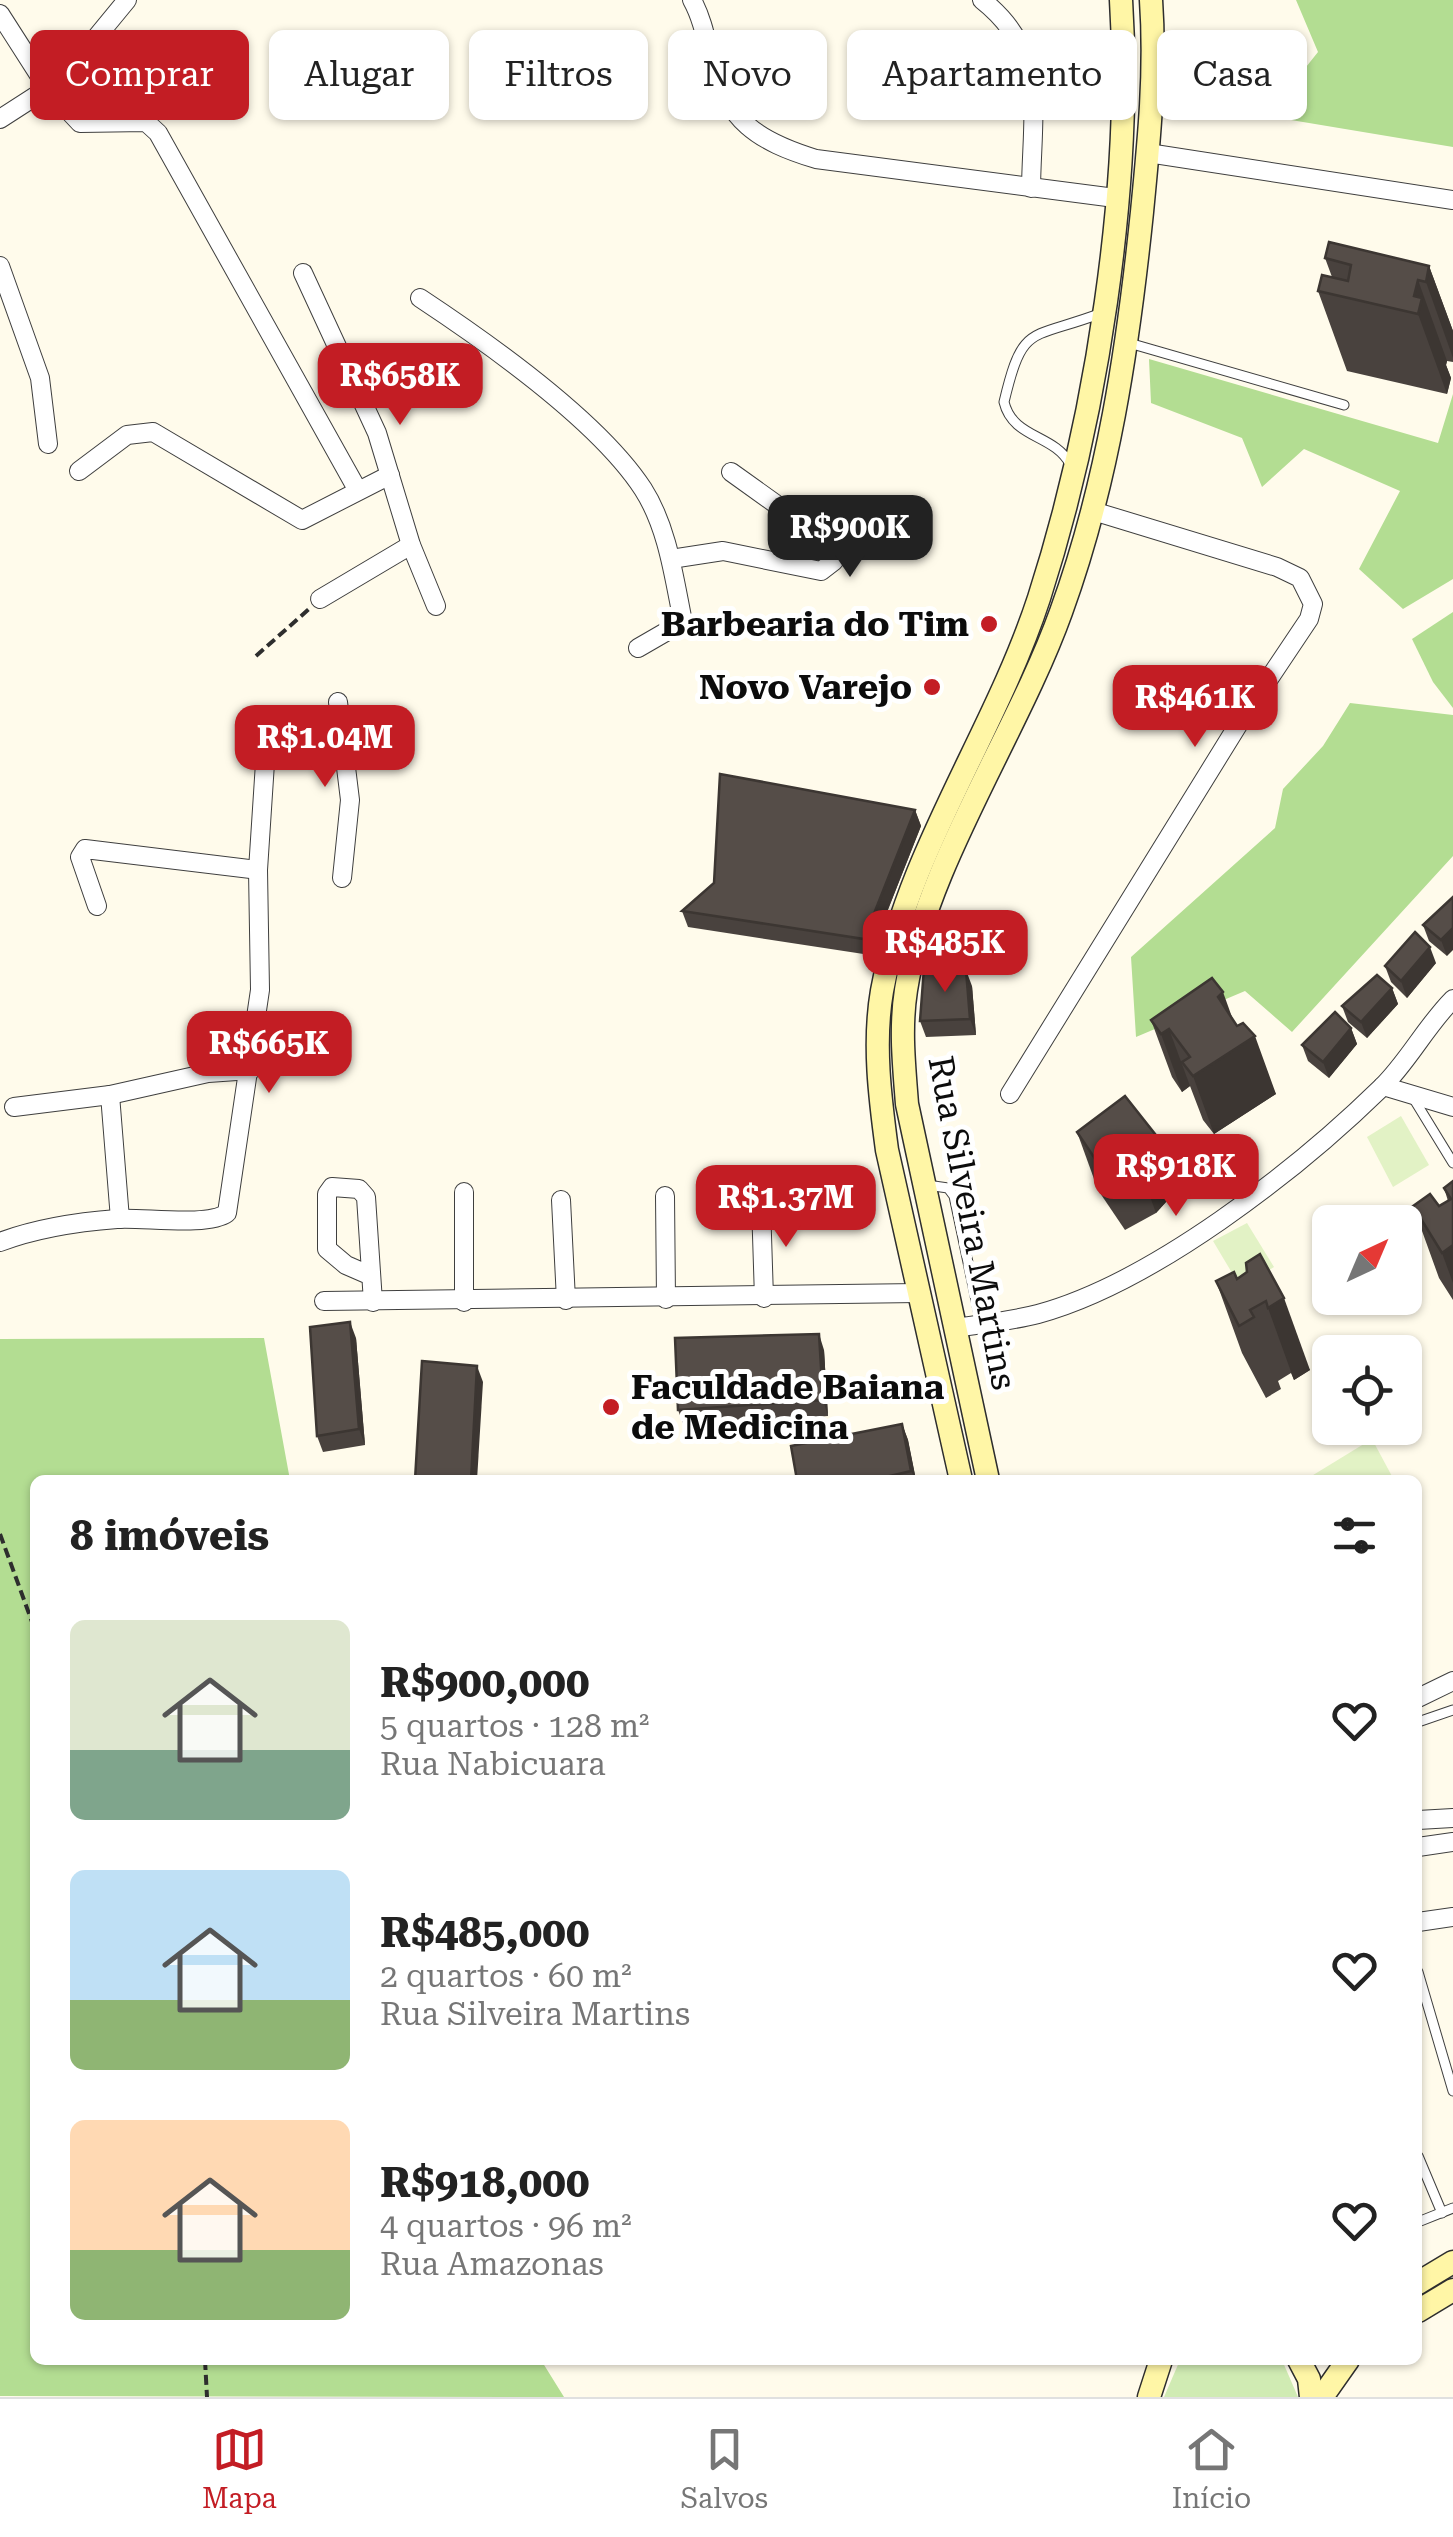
<!DOCTYPE html>
<html lang="pt">
<meta charset="utf-8">
<style>
body{margin:0;font-family:"Roboto Serif",serif;background:#f2f2f2;color:#222;height:100vh;display:flex;flex-direction:column;font-size:38px;white-space:nowrap}
*{box-sizing:border-box;margin:0}
p{font-size:32px;color:#767676}
.icon{flex:none;width:55px;height:55px;fill:none;stroke:currentColor;stroke-width:2;stroke-linecap:round;stroke-linejoin:round}
.map{position:relative;flex:1;overflow:hidden}
.drawer{position:absolute;left:30px;top:1475px;width:1392px;height:890px;display:flex;flex-direction:column;background:#fff;border-radius:15px;box-shadow:0 2px 8px #0004}
.drawer>*{flex:none}
.top-card{position:absolute;left:30px;top:30px;width:1395px;height:90px;display:flex;gap:20px}
.needle{width:65px;rotate:44deg}
.tools{position:absolute;left:1312px;top:1205px;display:grid;gap:20px}
.tools a{display:grid;place-items:center;width:110px;height:110px;border-radius:15px;background:#fff;box-shadow:0 2px 8px #0004;font-size:50px}
.price{position:absolute;translate:-50% -85px;padding:0 22px;border-radius:20px;background:#c31d24;color:#fff;font-size:32px;line-height:65px;filter:drop-shadow(0 2px 5px #0008)}
.price::after{content:'';position:absolute;left:50%;top:60px;width:30px;height:22px;margin-left:-15px;background:inherit;clip-path:polygon(0 0,100% 0,50% 100%)}
.price.selected{background:#222;color:#fff}
ul{padding:0;list-style:none}
li{display:flex;align-items:center;gap:30px;height:250px;padding:0 40px}
li span{display:grid;place-items:center;flex:none;width:280px;height:200px;border-radius:15px;color:#555}
li>.icon{margin-inline-start:auto}
span .icon{width:120px;height:120px;fill:#fffc;stroke-width:1}
li b{font-size:42px}
h2{display:flex;justify-content:space-between;align-items:center;height:120px;padding:0 40px;font-size:42px}
.tag{padding:0 35px;border-radius:15px;background:#fff;box-shadow:0 2px 8px #0004;font-size:35px;line-height:90px}
.tag.selected{background:#c31d24;color:#fff}
.tabs{display:flex;justify-content:space-around;align-items:center;height:140px;border-top:2px solid #e0e0e0;background:#fff;font-size:28px;color:#767676}
.tabs a{display:grid;justify-items:center;gap:5px}
.tabs .selected{color:#c31d24}
.map>svg:first-child{display:block}
.green{fill:#d0ebb3}
.forest{fill:#b3dd92}
.pitch{fill:#e2f2c5}
.lines{fill:none;stroke-linecap:round;stroke-linejoin:round}
.lane-casing{stroke:#3f3f3f;stroke-width:11}
.street-casing{stroke:#3f3f3f;stroke-width:20}
.secondary-casing{stroke:#2e2e2e;stroke-width:25}
.path{stroke:#2e2e2e;stroke-width:4;stroke-dasharray:10 5;stroke-linecap:butt}
.lane{stroke:#fff;stroke-width:9}
.street{stroke:#fff;stroke-width:18}
.secondary{stroke:#fff6a6;stroke-width:22}
.wall{fill:#49423e}
.shaded-wall{fill:#3c3632}
.building{fill:#554d48;stroke:#3c3632;stroke-width:2.5}
.poi-dot{fill:#c31d24;stroke:#fff;stroke-width:4}
.labels{text-anchor:middle;dominant-baseline:central;stroke-width:10;stroke-linejoin:round;paint-order:stroke}
.poi-label{font-size:35px;font-weight:bold;fill:#0c0c0c;stroke:#fff;text-anchor:end}
.street-label{font-size:35px;fill:#0c0c0c;stroke:#fff}
</style>
<div class="map">
<svg width="1453" height="2397" viewBox="0 0 1453 2397">
<rect width="100%" height="100%" fill="#fffbeb"/>
<path class="green" d="M 1180,2360 L 1282,2360 L 1298,2397 L 1164,2397 Z"/>
<g class="forest">
<path d="M 1296,0 L 1453,0 L 1453,147 L 1267,116 L 1318,52 Z"/>
<path d="M 1149,359 L 1438,443 L 1453,394 L 1453,579 L 1403,609 L 1359,569 L 1400,491 L 1304,449 L 1262,487 L 1242,438 L 1151,403 Z"/>
<path d="M 1453,612 L 1453,708 L 1433,682 L 1412,639 Z"/>
<path d="M 1350,703 L 1453,715 L 1453,856 L 1292,1032 L 1245,991 L 1136,1037 L 1131,957 L 1275,828 L 1283,789 L 1323,746 Z"/>
<path d="M 264,1338 L 290,1480 L 35,1480 L 35,2360 L 541,2360 L 564,2397 L 0,2396 L 0,1339 Z"/>
</g>
<g class="pitch">
<path d="M 1401,1116 L 1429,1165 L 1393,1187 L 1367,1137 Z"/>
<path d="M 1247,1223 L 1274,1267 L 1241,1288 L 1213,1241 Z"/>
<path d="M 1372,1439 L 1394,1480 L 1305,1480 Z"/>
</g>
<g class="lines">
<g class="lane-casing">
<g id="lane">
<path d="M 1129,343 L 1344,405"/>
<path d="M 1070,464 C 1054,434 1013,439 1004,402 C 1023,323 1029,340 1099,314"/>
<path d="M 1412,1096 L 1453,1163"/>
<path d="M 927,1185 L 948,1188 L 954,1196 L 981,1324"/>
<path d="M 1418,1722 L 1453,1710"/>
<path d="M 1418,1972 L 1453,2091"/>
<path d="M 1418,2156 L 1442,2213"/>
<path d="M 1418,2222 L 1453,2208"/>
</g>
</g>
<g class="street-casing">
<g id="street">
<path d="M 692,0 C 702,18 706,39 711,59 C 727,121 757,141 816,159 L 1115,198"/>
<path d="M 982,0 C 1048,52 1032,111 1031,188"/>
<path d="M 0,14 L 48,89 L 80,123 L 146,122 L 158,133 L 357,489"/>
<path d="M 0,119 L 62,79 L 127,0"/>
<path d="M 1148,153 L 1453,200"/>
<path d="M 0,266 L 40,378 L 48,444"/>
<path d="M 303,273 L 377,433 L 411,545 L 436,606"/>
<path d="M 420,298 C 488,343 598,420 643,489 C 668,528 674,578 683,622 L 638,648"/>
<path d="M 79,471 L 127,435 L 153,432 L 302,520 L 390,475"/>
<path d="M 671,559 L 723,551 L 821,571 L 834,561 L 819,535 L 731,472"/>
<path d="M 320,599 L 411,545"/>
<path d="M 338,702 L 350,800 L 342,878"/>
<path d="M 97,906 L 80,857 L 85,849 L 258,870"/>
<path d="M 1383,1086 L 1453,1107"/>
<path d="M 1010,1094 L 1238,725 L 1309,619 L 1313,604 L 1300,578 L 1277,567 L 1093,511"/>
<path d="M 110,1095 L 120,1219"/>
<path d="M 14,1107 L 110,1095 L 208,1073 L 251,1070"/>
<path d="M 665,1196 L 666,1299"/>
<path d="M 561,1200 L 566,1300"/>
<path d="M 761,1204 L 764,1298"/>
<path d="M 0,1242 C 37,1228 77,1222 117,1219 C 143,1217 208,1227 227,1213 L 260,990 L 258,870 L 268,717"/>
<path d="M 369,1275 L 346,1265 L 327,1249 L 327,1194 L 332,1187 L 359,1189 L 366,1197 L 373,1302"/>
<path d="M 324,1301 L 919,1293"/>
<path d="M 464,1302 L 464,1192"/>
<path d="M 954,1328 C 982,1324 1011,1321 1038,1314 C 1152,1283 1296,1171 1381,1088 C 1408,1062 1426,1026 1453,999"/>
<path d="M 1418,1698 L 1453,1681"/>
<path d="M 1418,1820 L 1453,1818"/>
<path d="M 1418,1847 L 1453,1842"/>
<path d="M 1418,1922 L 1453,1917"/>
</g>
</g>
<g class="secondary-casing">
<g id="secondary">
<path d="M 961,1480 L 887,1150 C 880,1098 873,1043 882,991 C 908,851 995,733 1039,598 C 1096,421 1133,186 1121,0"/>
<path d="M 988,1480 L 907,1104 C 904,1065 900,1028 906,990 C 925,867 1018,732 1061,612 C 1108,483 1128,348 1142,212 C 1149,141 1156,71 1151,0"/>
<path d="M 1418,2283 L 1453,2262"/>
<path d="M 1418,2311 L 1453,2290"/>
<path d="M 1299,2360 L 1309,2379 L 1311,2397"/>
<path d="M 1149,2397 L 1161,2360"/>
<path d="M 1322,2397 L 1348,2360"/>
</g>
</g>
<g class="path">
<path d="M 256,656 L 309,609"/>
<path d="M 0,1534 L 35,1630"/>
<path d="M 205,2360 L 207,2397"/>
</g>
<use href="#lane" class="lane"/>
<use href="#street" class="street"/>
<use href="#secondary" class="secondary"/>
</g>
<g class="wall">
<path d="M 1325,258 L 1429,266 L 1453,331 L 1453,362 L 1447,361 L 1446,365 L 1451,378 L 1447,394 L 1347,371 L 1318,291 L 1332,277 Z"/>
<path d="M 915,810 L 921,826 L 870,955 L 688,927 L 682,911 Z"/>
<path d="M 1453,897 L 1447,956 L 1429,941 L 1423,925 Z"/>
<path d="M 1436,963 L 1407,998 L 1391,982 L 1385,966 Z"/>
<path d="M 972,986 L 976,1035 L 926,1037 L 920,1021 Z"/>
<path d="M 1392,988 L 1398,1004 L 1367,1038 L 1348,1022 L 1342,1006 Z"/>
<path d="M 1233,1019 L 1276,1094 L 1214,1134 L 1203,1120 L 1190,1086 L 1182,1092 L 1172,1077 L 1151,1020 Z"/>
<path d="M 1351,1028 L 1357,1044 L 1329,1078 L 1308,1061 L 1302,1045 Z"/>
<path d="M 1077,1132 L 1155,1134 L 1176,1191 L 1156,1213 L 1125,1230 L 1098,1190 Z"/>
<path d="M 1453,1181 L 1453,1300 L 1439,1278 L 1413,1206 L 1439,1206 L 1448,1201 L 1444,1188 Z"/>
<path d="M 1247,1272 L 1310,1370 L 1294,1380 L 1291,1373 L 1278,1381 L 1281,1389 L 1266,1398 L 1242,1353 L 1216,1281 L 1237,1279 Z"/>
<path d="M 356,1338 L 365,1445 L 323,1452 L 317,1436 Z"/>
<path d="M 824,1350 L 828,1416 L 684,1426 L 678,1410 Z"/>
<path d="M 902,1424 L 908,1440 L 916,1480 L 797,1480 Z"/>
</g>
<g class="shaded-wall">
<path d="M 1429,266 L 1453,331 L 1453,358 L 1426,282 Z"/>
<path d="M 1418,280 L 1447,361 L 1446,365 L 1451,378 L 1447,394 L 1418,314 L 1414,296 Z"/>
<path d="M 915,810 L 921,826 L 870,955 L 864,939 Z"/>
<path d="M 1453,928 L 1453,950 L 1447,956 L 1441,940 Z"/>
<path d="M 1430,947 L 1436,963 L 1407,998 L 1401,981 Z"/>
<path d="M 966,970 L 972,986 L 976,1035 L 970,1019 Z"/>
<path d="M 1392,988 L 1398,1004 L 1367,1038 L 1361,1022 Z"/>
<path d="M 1223,992 L 1242,1045 L 1255,1036 L 1276,1094 L 1214,1134 L 1193,1076 L 1218,997 Z"/>
<path d="M 1351,1028 L 1357,1044 L 1329,1078 L 1323,1062 Z"/>
<path d="M 1169,1029 L 1190,1086 L 1182,1092 L 1161,1034 Z"/>
<path d="M 1155,1134 L 1176,1191 L 1156,1213 L 1135,1155 Z"/>
<path d="M 1453,1245 L 1453,1283 L 1442,1253 Z"/>
<path d="M 1284,1298 L 1310,1370 L 1294,1380 L 1268,1308 Z"/>
<path d="M 350,1322 L 356,1338 L 365,1445 L 359,1429 Z"/>
<path d="M 819,1334 L 824,1350 L 828,1416 L 823,1400 Z"/>
<path d="M 477,1366 L 483,1382 L 477,1480 L 471,1480 Z"/>
<path d="M 902,1424 L 908,1440 L 916,1480 L 911,1471 Z"/>
</g>
<g class="building">
<path d="M 1329,242 L 1429,266 L 1426,282 L 1418,280 L 1414,296 L 1422,298 L 1418,314 L 1318,291 L 1322,275 L 1348,281 L 1351,265 L 1325,258 Z"/>
<path d="M 720,774 L 915,810 L 864,939 L 682,911 L 714,883 Z"/>
<path d="M 1453,897 L 1453,928 L 1441,940 L 1423,925 Z"/>
<path d="M 1415,932 L 1430,947 L 1401,981 L 1385,966 Z"/>
<path d="M 924,968 L 966,970 L 970,1019 L 920,1021 Z"/>
<path d="M 1377,975 L 1392,988 L 1361,1022 L 1342,1006 Z"/>
<path d="M 1212,978 L 1223,992 L 1218,997 L 1237,1026 L 1243,1023 L 1255,1036 L 1193,1076 L 1182,1062 L 1190,1057 L 1169,1029 L 1161,1034 L 1151,1020 Z"/>
<path d="M 1335,1012 L 1351,1028 L 1323,1062 L 1302,1045 Z"/>
<path d="M 1125,1096 L 1155,1134 L 1135,1155 L 1104,1172 L 1077,1132 Z"/>
<path d="M 1453,1181 L 1453,1245 L 1442,1253 L 1413,1206 L 1430,1194 L 1439,1206 L 1451,1199 L 1444,1188 Z"/>
<path d="M 1260,1254 L 1284,1298 L 1268,1308 L 1266,1301 L 1250,1310 L 1254,1317 L 1239,1326 L 1216,1281 L 1234,1272 L 1237,1279 L 1247,1272 L 1246,1263 Z"/>
<path d="M 350,1322 L 359,1429 L 317,1436 L 310,1327 Z"/>
<path d="M 819,1334 L 823,1400 L 678,1410 L 675,1338 Z"/>
<path d="M 422,1361 L 477,1366 L 471,1480 L 415,1480 Z"/>
<path d="M 902,1424 L 911,1471 L 873,1480 L 797,1480 L 791,1446 Z"/>
</g>
<g class="poi-dot">
<circle cx="989" cy="624" r="10"/>
<circle cx="932" cy="687" r="10"/>
<circle cx="611" cy="1407" r="10"/>
</g>
<g class="labels">
<g class="poi-label">
<text x="969" y="624">Barbearia do Tim</text>
<text x="912" y="687">Novo Varejo</text>
<text x="631" y="1387" text-anchor="start">Faculdade Baiana<tspan x="631" dy="40">de Medicina</tspan></text>
</g>
<g class="street-label">
<text transform="translate(972 1223) rotate(79)">Rua Silveira Martins</text>
</g>
</g>
</svg>
<div class="tools">
<a><svg class="needle" viewBox="-14 -14 28 28"><path d="M0-13l5 13h-10z" fill="#e53935"/><path d="M0 13l5-13h-10z" fill="#767676"/></svg></a>
<a><svg class="icon" aria-label="locate" viewBox="0 0 24 24"><circle cx="12" cy="12" r="6"/><path d="M12 2v4M12 18v4M2 12h4M18 12h4"/></svg></a>
</div>
<b class="price" style="left:400px;top:428px">R$658K</b>
<b class="price selected" style="left:850px;top:580px">R$900K</b>
<b class="price" style="left:1195px;top:750px">R$461K</b>
<b class="price" style="left:325px;top:790px">R$1.04M</b>
<b class="price" style="left:945px;top:995px">R$485K</b>
<b class="price" style="left:269px;top:1096px">R$665K</b>
<b class="price" style="left:1176px;top:1219px">R$918K</b>
<b class="price" style="left:786px;top:1250px">R$1.37M</b>
<div class="top-card">
<a class="tag selected">Comprar</a>
<a class="tag">Alugar</a>
<a class="tag">Filtros</a>
<a class="tag">Novo</a>
<a class="tag">Apartamento</a>
<a class="tag">Casa</a>
</div>
<section class="drawer">
<h2>8 imóveis<svg class="icon" aria-label="filters" viewBox="0 0 24 24"><path d="M4 7h16M4 17h16"/><circle cx="9" cy="7" r="2"/><circle cx="15" cy="17" r="2"/></svg></h2>
<ul>
<li><span style="background:linear-gradient(#dfe7d0 65%,#7fa58c 0)"><svg class="icon" aria-label="home" viewBox="0 0 24 24"><path d="M3 11l9-7 9 7M6 9v11h12V9"/></svg></span><div><b>R$900,000</b><p>5 quartos · 128 m²</p><p>Rua Nabicuara</p></div><svg class="icon" aria-label="heart" viewBox="0 0 24 24"><path d="M12 20l-8-8c-3-5 5-10 8-4 3-6 11-1 8 4z"/></svg></li>
<li><span style="background:linear-gradient(#bfe0f5 65%,#8fb573 0)"><svg class="icon" aria-label="home" viewBox="0 0 24 24"><path d="M3 11l9-7 9 7M6 9v11h12V9"/></svg></span><div><b>R$485,000</b><p>2 quartos · 60 m²</p><p>Rua Silveira Martins</p></div><svg class="icon" aria-label="heart" viewBox="0 0 24 24"><path d="M12 20l-8-8c-3-5 5-10 8-4 3-6 11-1 8 4z"/></svg></li>
<li><span style="background:linear-gradient(#ffd9b3 65%,#8fb573 0)"><svg class="icon" aria-label="home" viewBox="0 0 24 24"><path d="M3 11l9-7 9 7M6 9v11h12V9"/></svg></span><div><b>R$918,000</b><p>4 quartos · 96 m²</p><p>Rua Amazonas</p></div><svg class="icon" aria-label="heart" viewBox="0 0 24 24"><path d="M12 20l-8-8c-3-5 5-10 8-4 3-6 11-1 8 4z"/></svg></li>
</ul>
</section>
</div>
<nav class="tabs">
<a class="selected"><svg class="icon" aria-label="map" viewBox="0 0 24 24"><path d="M3 6l6-2 6 2 6-2v14l-6 2-6-2-6 2zM9 4v14M15 6v14"/></svg>Mapa</a>
<a><svg class="icon" aria-label="saved" viewBox="0 0 24 24"><path d="M7 4h10v16l-5-4-5 4z"/></svg>Salvos</a>
<a><svg class="icon" aria-label="home" viewBox="0 0 24 24"><path d="M3 11l9-7 9 7M6 9v11h12V9"/></svg>Início</a>
</nav>
